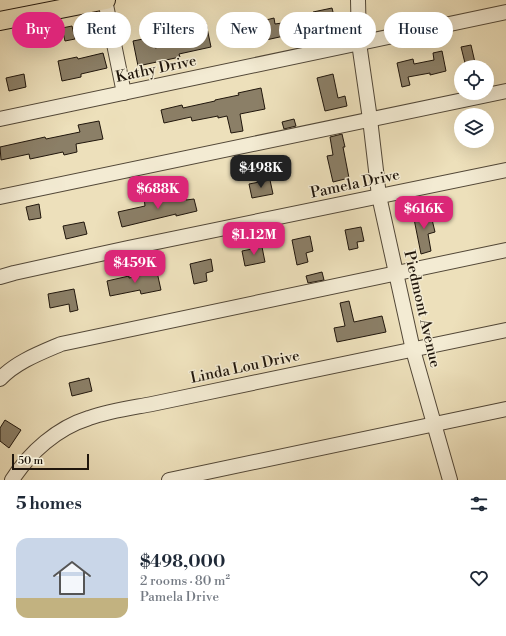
<!DOCTYPE html>
<meta charset="utf-8">
<style>
body{margin:0;font-family:"Libre Bodoni",serif;background:#f2f2f3;color:#1f2937;height:100vh;display:flex;flex-direction:column;font-size:15px;white-space:nowrap}
*{box-sizing:border-box;margin:0}
p{font-size:13px;color:#747a83}
.icon{flex:none;width:22px;height:22px;fill:none;stroke:currentColor;stroke-width:2;stroke-linecap:round;stroke-linejoin:round}
.map{position:relative;height:480px;overflow:hidden}
.details{display:flex;flex-direction:column;background:#fff;flex:1}
.details>*{flex:none}
.guide{position:absolute;left:12px;top:12px;width:482px;height:36px;display:flex;gap:8px}
.controls{position:absolute;left:454px;top:60px;display:grid;gap:8px}
.controls a{display:grid;place-items:center;width:40px;height:40px;border-radius:50%;background:#fff;box-shadow:0 4px 16px #0002;font-size:20px}
.scale{position:absolute;left:12px;bottom:10px;width:77px;box-sizing:border-box;padding-left:4px;border:2px solid #20160c;border-top:0;font-size:11px;line-height:14px;white-space:nowrap;color:#20160c;-webkit-text-stroke:3px #f3ebd3;paint-order:stroke}
.price{position:absolute;translate:-50% -34px;padding:0 9px;border-radius:8px;background:#db2777;color:#fff;font-size:13px;line-height:26px;filter:drop-shadow(0 1px 2px #0008)}
.price::after{content:'';position:absolute;left:50%;top:24px;width:12px;height:9px;margin-left:-6px;background:inherit;clip-path:polygon(0 0,100% 0,50% 100%)}
.price.active{background:#222;color:#fff}
ul{padding:0;list-style:none}
li{display:flex;align-items:center;gap:12px;height:100px;padding:0 16px}
li span{display:grid;place-items:center;flex:none;width:112px;height:80px;border-radius:12px;color:#555}
li>.icon{margin-inline-start:auto}
span .icon{width:48px;height:48px;fill:#fffc;stroke-width:1}
li b{font-size:17px}
h2{display:flex;justify-content:space-between;align-items:center;height:48px;padding:0 16px;font-size:17px}
.tag{padding:0 14px;border-radius:18px;background:#fff;box-shadow:0 4px 16px #0002;font-size:14px;line-height:36px}
.tag.active{background:#db2777;color:#fff}
.map>svg:first-child{display:block}
.building{fill:#8b7f67;stroke:#20160c}
.lines{fill:none;stroke-linecap:round;stroke-linejoin:round}
.minor-casing{stroke:#534838;stroke-width:16}
.major-casing{stroke:#20160c;stroke-width:20}
.minor{stroke:#f3ebd3;stroke-width:14}
.major{stroke:#ede0bb;stroke-width:18}
.labels{text-anchor:middle;dominant-baseline:central;stroke-width:3;stroke-linejoin:round;paint-order:stroke}
.street-label{font-size:15px;fill:#20160c;stroke:#f3ebd3}
</style>
<div class="map">
<svg width="506" height="480" viewBox="0 0 506 480">
<rect width="100%" height="100%" fill="#ede0bb"/>
<filter id="stains"><feTurbulence type="fractalNoise" baseFrequency=".005" numOctaves="4"/><feColorMatrix values="0 0 0 0 .2 0 0 0 0 .09 0 0 0 0 .02 0 0 0 .5 -.17"/></filter>
<radialGradient id="worn" r=".72"><stop offset=".6" stop-color="#630" stop-opacity="0"/><stop offset="1" stop-color="#630" stop-opacity=".3"/></radialGradient>
<g class="building">
<path d="M 332,8 L 336,24 L 317,29 L 313,12 Z"/>
<path d="M 274,18 L 275,24 L 282,23 L 284,36 L 266,40 L 262,21 Z"/>
<path d="M 206,23 L 211,47 L 179,54 L 180,57 L 138,66 L 133,41 L 143,39 L 142,34 L 152,32 L 155,48 L 185,42 L 182,28 Z"/>
<path d="M 72,26 L 75,39 L 65,41 L 62,28 Z"/>
<path d="M 471,45 L 476,67 L 466,67 L 461,47 Z"/>
<path d="M 442,51 L 446,71 L 430,75 L 430,73 L 408,77 L 410,85 L 402,87 L 397,63 L 413,59 L 414,64 L 434,60 L 433,53 Z"/>
<path d="M 103,53 L 107,68 L 81,74 L 81,77 L 62,81 L 58,61 L 77,57 L 78,59 Z"/>
<path d="M 24,74 L 26,87 L 9,91 L 6,78 Z"/>
<path d="M 333,74 L 338,98 L 345,96 L 347,106 L 325,111 L 317,78 Z"/>
<path d="M 261,88 L 265,109 L 240,114 L 243,131 L 231,133 L 227,116 L 218,118 L 218,116 L 192,121 L 191,117 L 164,123 L 161,110 L 182,105 L 183,108 L 215,101 L 215,100 L 239,95 L 238,93 Z"/>
<path d="M 294,119 L 296,126 L 284,129 L 282,122 Z"/>
<path d="M 99,121 L 103,139 L 76,144 L 77,152 L 64,155 L 63,152 L 30,159 L 29,154 L 1,160 L 0,147 L 45,137 L 46,139 L 80,132 L 78,125 Z"/>
<path d="M 342,134 L 345,147 L 343,147 L 349,178 L 333,182 L 327,156 L 333,155 L 330,137 Z"/>
<path d="M 270,180 L 273,194 L 252,198 L 249,184 Z"/>
<path d="M 185,194 L 186,200 L 194,199 L 197,211 L 176,216 L 176,214 L 122,227 L 118,212 L 145,206 L 144,198 L 157,196 L 158,200 Z"/>
<path d="M 39,204 L 41,218 L 29,220 L 26,207 Z"/>
<path d="M 430,211 L 435,232 L 428,234 L 431,251 L 421,254 L 413,214 Z"/>
<path d="M 84,222 L 87,234 L 66,239 L 63,226 Z"/>
<path d="M 361,227 L 364,241 L 357,242 L 358,248 L 349,250 L 345,230 Z"/>
<path d="M 310,236 L 313,251 L 306,253 L 308,262 L 297,265 L 292,240 Z"/>
<path d="M 262,247 L 265,262 L 245,266 L 242,251 Z"/>
<path d="M 211,259 L 213,271 L 206,273 L 207,281 L 194,284 L 190,264 Z"/>
<path d="M 157,272 L 161,290 L 141,294 L 140,290 L 110,296 L 107,281 L 129,276 L 129,278 Z"/>
<path d="M 322,272 L 324,280 L 308,283 L 306,276 Z"/>
<path d="M 74,289 L 78,310 L 70,312 L 69,304 L 50,308 L 48,294 Z"/>
<path d="M 349,301 L 354,322 L 382,316 L 386,332 L 337,342 L 334,328 L 345,326 L 340,303 Z"/>
<path d="M 89,378 L 92,391 L 72,396 L 69,383 Z"/>
<path d="M 5,420 L 21,430 L 9,448 L 0,441 L 0,428 Z"/>
</g>
<g class="lines">
<g class="minor-casing">
<g id="minor">
<path d="M 105,0 L 124,93"/>
<path d="M 358,0 L 359,43 L 370,119 L 379,196 L 413,350 L 450,480"/>
<path d="M 0,119 L 506,12"/>
<path d="M 0,197 L 506,91"/>
<path d="M 0,277 L 14,273 L 128,248 L 506,170"/>
<path d="M 0,379 C 16,362 40,353 61,344 L 506,250"/>
<path d="M 12,480 C 30,452 57,428 89,418 C 109,411 131,408 152,404 L 506,330"/>
<path d="M 169,480 L 506,409"/>
</g>
</g>
<g class="major-casing">
<path id="major" d="M 0,21 L 106,0"/>
</g>
<use href="#minor" class="minor"/>
<use href="#major" class="major"/>
</g>
<g class="labels">
<g class="street-label">
<text transform="translate(156 69) rotate(-12)">Kathy Drive</text>
<text transform="translate(355 184) rotate(-12)">Pamela Drive</text>
<text transform="translate(422 309) rotate(77)">Piedmont Avenue</text>
<text transform="translate(245 367) rotate(-12)">Linda Lou Drive</text>
</g>
</g>
<rect width="100%" height="100%" filter="url(#stains)"/>
<rect width="100%" height="100%" fill="url(#worn)"/>
</svg>
<div class="controls">
<a><svg class="icon" aria-label="locate" viewBox="0 0 24 24"><circle cx="12" cy="12" r="6"/><path d="M12 2v4M12 18v4M2 12h4M18 12h4"/></svg></a>
<a><svg class="icon" aria-label="layers" viewBox="0 0 24 24"><path d="M12 4l9 5-9 5-9-5zM3 14l9 5 9-5"/></svg></a>
</div>
<div class="scale">50 m</div>
<b class="price active" style="left:261px;top:189px">$498K</b>
<b class="price" style="left:158px;top:210px">$688K</b>
<b class="price" style="left:424px;top:230px">$616K</b>
<b class="price" style="left:254px;top:256px">$1.12M</b>
<b class="price" style="left:135px;top:284px">$459K</b>
<div class="guide">
<a class="tag active">Buy</a>
<a class="tag">Rent</a>
<a class="tag">Filters</a>
<a class="tag">New</a>
<a class="tag">Apartment</a>
<a class="tag">House</a>
</div>
</div>
<section class="details">
<h2>5 homes<svg class="icon" aria-label="filters" viewBox="0 0 24 24"><path d="M4 7h16M4 17h16"/><circle cx="9" cy="7" r="2"/><circle cx="15" cy="17" r="2"/></svg></h2>
<ul>
<li><span style="background:linear-gradient(#c9d6e8 75%,#c2b280 0)"><svg class="icon" aria-label="home" viewBox="0 0 24 24"><path d="M3 11l9-7 9 7M6 9v11h12V9"/></svg></span><div><b>$498,000</b><p>2 rooms · 80 m²</p><p>Pamela Drive</p></div><svg class="icon" aria-label="heart" viewBox="0 0 24 24"><path d="M12 20l-8-8c-3-5 5-10 8-4 3-6 11-1 8 4z"/></svg></li>
</ul>
</section>
